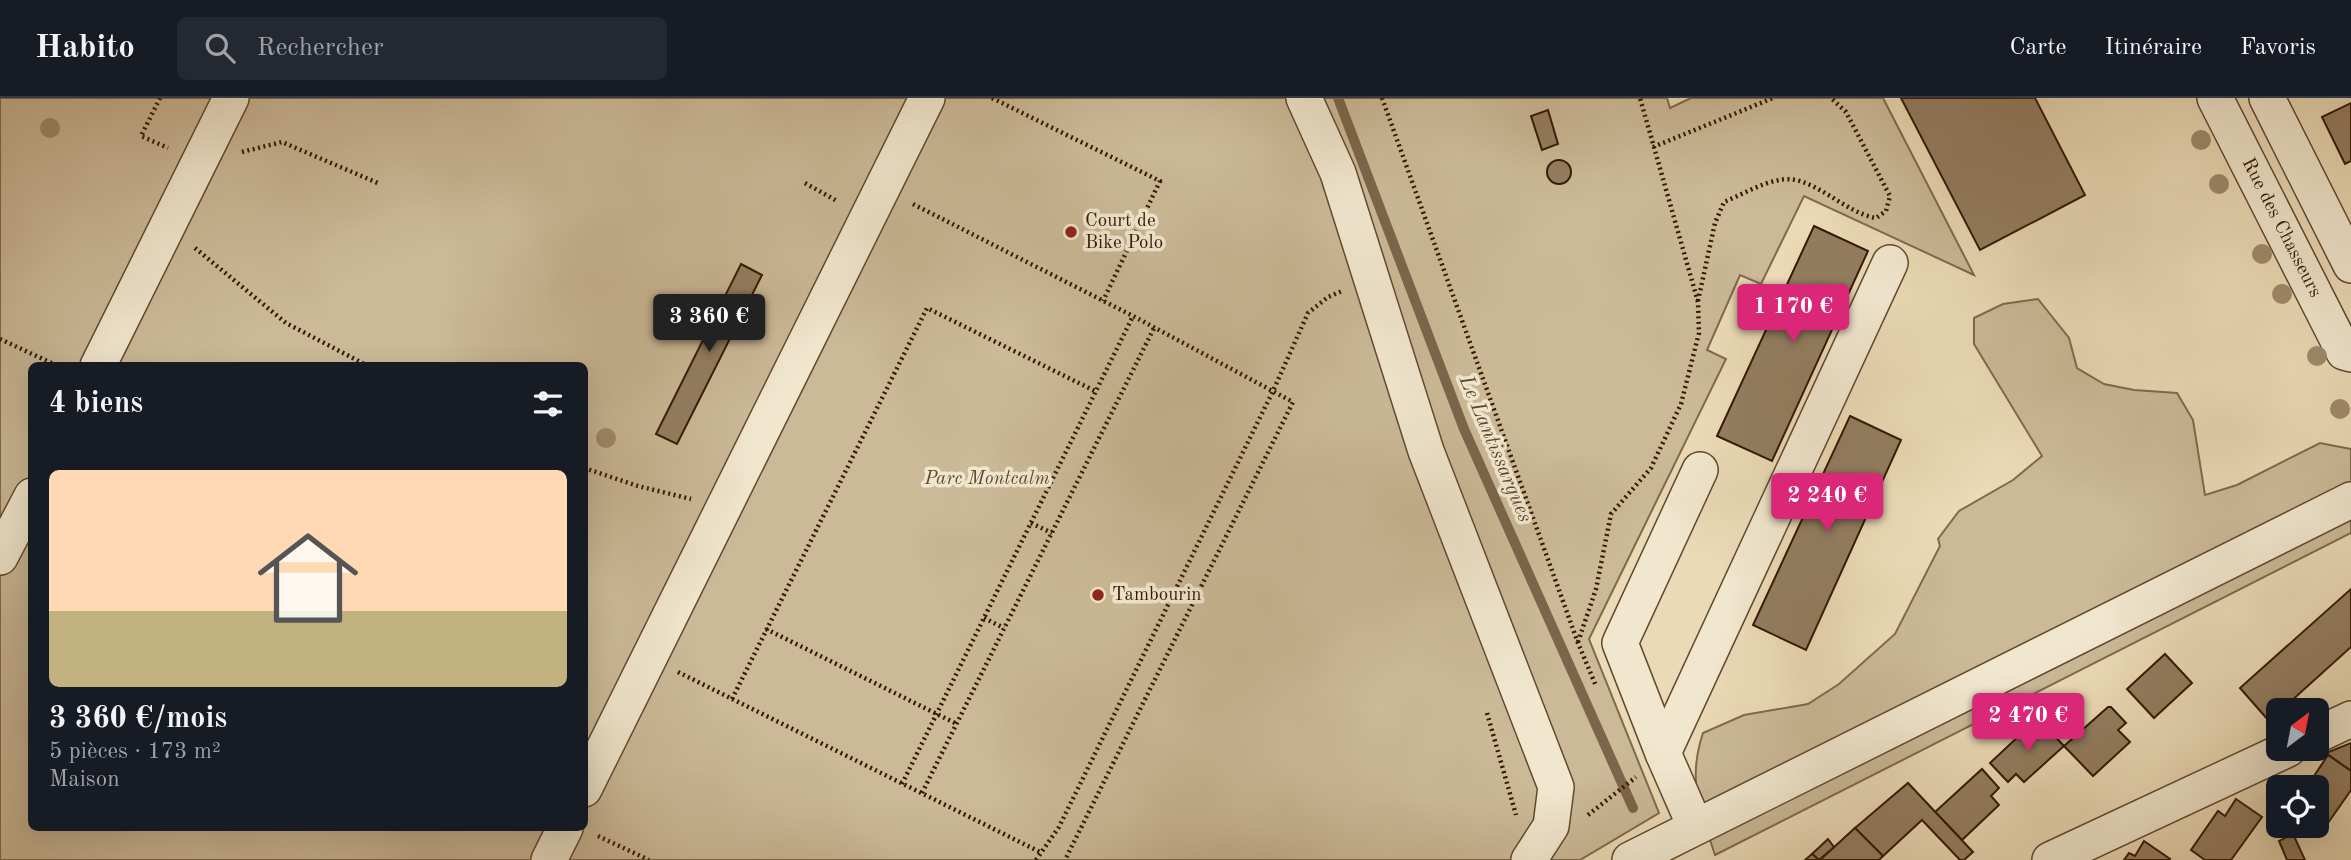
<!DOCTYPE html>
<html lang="fr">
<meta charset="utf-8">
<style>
body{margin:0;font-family:"Old Standard TT",serif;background:#242831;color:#f1f3f6;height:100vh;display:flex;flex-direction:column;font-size:26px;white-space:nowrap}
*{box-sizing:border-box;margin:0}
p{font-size:23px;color:#9ea1a6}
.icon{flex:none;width:38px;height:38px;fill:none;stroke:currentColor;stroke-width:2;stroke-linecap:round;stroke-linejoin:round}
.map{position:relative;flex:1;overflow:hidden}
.panel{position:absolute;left:28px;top:264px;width:560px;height:469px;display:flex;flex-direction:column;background:#171b24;border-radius:10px;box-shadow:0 7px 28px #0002}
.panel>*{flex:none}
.needle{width:46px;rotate:32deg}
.tools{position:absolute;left:2266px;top:600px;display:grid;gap:14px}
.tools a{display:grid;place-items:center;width:63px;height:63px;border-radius:10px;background:#171b24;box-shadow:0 7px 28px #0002;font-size:35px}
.price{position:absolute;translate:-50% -60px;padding:0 16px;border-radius:7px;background:#db2777;color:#fff;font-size:23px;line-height:46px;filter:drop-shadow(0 2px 4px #0008)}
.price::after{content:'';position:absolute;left:50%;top:42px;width:21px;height:16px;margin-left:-10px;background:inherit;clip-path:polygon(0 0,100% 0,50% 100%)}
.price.current{background:#222;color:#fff}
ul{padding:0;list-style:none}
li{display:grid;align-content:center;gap:14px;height:371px;padding:0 21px}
li span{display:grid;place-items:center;height:217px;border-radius:10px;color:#555}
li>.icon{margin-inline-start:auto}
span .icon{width:126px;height:126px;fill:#fffc;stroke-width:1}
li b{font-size:30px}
h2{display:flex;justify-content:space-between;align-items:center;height:84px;padding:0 21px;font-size:30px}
header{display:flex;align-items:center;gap:42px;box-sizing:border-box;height:98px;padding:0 35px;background:#171b24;border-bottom:2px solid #363941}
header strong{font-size:33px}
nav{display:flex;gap:38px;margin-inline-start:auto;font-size:24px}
.search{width:490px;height:63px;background:#242831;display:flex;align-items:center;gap:18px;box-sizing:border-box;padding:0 24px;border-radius:10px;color:#9ea1a6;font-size:26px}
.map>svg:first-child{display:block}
.green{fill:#cbb997;stroke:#80694e;stroke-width:2;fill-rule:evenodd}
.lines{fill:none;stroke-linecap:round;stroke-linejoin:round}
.stream{stroke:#7c654b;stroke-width:10}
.building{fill:#937d61;stroke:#351905;stroke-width:2}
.minor-casing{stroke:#624931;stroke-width:38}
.path{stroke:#351905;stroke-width:4.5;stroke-dasharray:2 3.5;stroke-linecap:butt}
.minor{stroke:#f1e7cf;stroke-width:35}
.tree{fill:#9f8a6c}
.poi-dot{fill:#8f2418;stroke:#f1e7cf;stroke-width:2.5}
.labels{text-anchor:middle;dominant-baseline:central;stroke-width:7;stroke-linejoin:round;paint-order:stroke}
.poi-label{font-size:19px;fill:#351905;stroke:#f1e7cf;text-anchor:start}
.street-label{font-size:19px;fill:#351905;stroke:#f1e7cf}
.park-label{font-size:19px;font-style:italic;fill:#624931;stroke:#f1e7cf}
.water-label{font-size:21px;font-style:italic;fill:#5f452e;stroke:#f1e7cf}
</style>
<header>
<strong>Habito</strong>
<div class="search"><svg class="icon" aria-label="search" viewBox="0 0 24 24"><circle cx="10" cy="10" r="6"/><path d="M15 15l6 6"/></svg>Rechercher</div>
<nav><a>Carte</a><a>Itinéraire</a><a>Favoris</a></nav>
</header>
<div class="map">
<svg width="2351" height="762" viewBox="0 0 2351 762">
<rect width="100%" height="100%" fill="#eadab5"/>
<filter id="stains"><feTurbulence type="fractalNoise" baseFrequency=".00286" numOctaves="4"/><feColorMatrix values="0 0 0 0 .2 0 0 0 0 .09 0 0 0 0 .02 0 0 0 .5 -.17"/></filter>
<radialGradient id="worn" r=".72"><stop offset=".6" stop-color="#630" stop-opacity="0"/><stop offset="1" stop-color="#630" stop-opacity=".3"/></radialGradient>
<g class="green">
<path d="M 0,0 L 1667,0 L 1670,10 L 1691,0 L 1883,0 L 1974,177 L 1804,98 L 1761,186 L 1740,177 L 1707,252 L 1726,261 L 1589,541 L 1659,715 L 1580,762 L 0,762 ZM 32,268 L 584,268 L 584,730 L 32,730 Z"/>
<path d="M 2038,201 L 2069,240 L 2077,270 L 2104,286 L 2134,292 L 2177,295 L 2193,322 L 2205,397 L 2237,387 L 2320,345 L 2351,351 L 2351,435 L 1715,757 C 1700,711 1687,683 1703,635 L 1744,617 L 1808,606 L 1839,586 L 1895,536 L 1940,448 L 1938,441 L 1959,413 L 2013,382 L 2042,358 L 1974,246 L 1974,220 L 2003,206 Z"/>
</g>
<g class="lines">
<path class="stream" d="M 1338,0 L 1464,331 L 1633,710"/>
</g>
<g class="building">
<path d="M 1901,0 L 2035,0 L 2085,97 L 1980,152 Z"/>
<path d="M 2351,5 L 2351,63 L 2345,66 L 2322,19 Z"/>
<path d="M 1548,12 L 1558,46 L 1542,52 L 1531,18 Z"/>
<circle cx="1559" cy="74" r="12"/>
<path d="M 1814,128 L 1868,153 L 1772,363 L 1717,338 Z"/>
<path d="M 741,166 L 762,177 L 677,346 L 656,336 Z"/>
<path d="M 1850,318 L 1901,342 L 1806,552 L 1753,527 Z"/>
<path d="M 2351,491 L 2351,549 L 2269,623 L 2240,590 Z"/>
<path d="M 2165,556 L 2192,585 L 2154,620 L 2127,591 Z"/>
<path d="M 2108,609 L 2111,609 L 2126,625 L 2118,632 L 2130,644 L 2093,678 L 2064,648 Z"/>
<path d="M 2038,620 L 2064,648 L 2024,684 L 2016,676 L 2008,684 L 1990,665 Z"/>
<path d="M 2351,645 L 2351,673 L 2326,655 Z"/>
<path d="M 2328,657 L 2351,673 L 2351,692 L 2321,735 L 2310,728 L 2317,728 L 2317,690 L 2306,690 Z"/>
<path d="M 1982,671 L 1999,690 L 1991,698 L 1999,707 L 1962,742 L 1935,714 Z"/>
<path d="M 1908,685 L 1973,754 L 1964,762 L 1960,762 L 1922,722 L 1883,758 L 1855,730 Z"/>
<path d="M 2236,701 L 2262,719 L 2231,762 L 2205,762 L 2191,752 L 2218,713 L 2225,718 Z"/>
<path d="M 1855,730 L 1883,758 L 1879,762 L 1820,762 Z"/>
<path d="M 2293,736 L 2305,762 L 2287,762 L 2279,743 Z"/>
<path d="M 1828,741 L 1834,749 L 1819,762 L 1812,756 Z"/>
<path d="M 2144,743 L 2170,761 L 2169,762 L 2124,762 L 2129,755 L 2135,758 Z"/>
<path d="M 1812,756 L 1819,762 L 1805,762 Z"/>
</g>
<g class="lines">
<g class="minor-casing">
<g id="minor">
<path d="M 1304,0 L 1338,75 L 1426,353 L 1556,689 L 1551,728 L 1529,762"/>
<path d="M 2215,0 L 2344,254 L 2351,256"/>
<path d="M 2267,0 L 2351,167"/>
<path d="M 98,268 L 231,0"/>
<path d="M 0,459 L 32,398"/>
<path d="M 2317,637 L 2351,621"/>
<path d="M 1663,655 L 1890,165"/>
<path d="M 584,691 L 927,0"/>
<path d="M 1695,728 L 1663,655 L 1620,545 L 1700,372"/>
<path d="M 549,762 L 565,730"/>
<path d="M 1630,762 L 2351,402"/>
<path d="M 2050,762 L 2288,651"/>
</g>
</g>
<g class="path">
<path d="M 160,0 L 141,38 L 168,50"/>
<path d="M 992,0 L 1160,83 L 1103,203"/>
<path d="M 1382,0 L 1578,545 L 1596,588"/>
<path d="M 1653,49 L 1773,0"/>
<path d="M 242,54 L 282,44 L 380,86"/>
<path d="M 805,85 L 837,103"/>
<path d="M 913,106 L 1133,218 L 1293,304 L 1065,762"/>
<path d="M 195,150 L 286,225 L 368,268"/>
<path d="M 1698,203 L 1715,125 L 1724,104 C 1741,97 1761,85 1780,82 C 1811,75 1844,115 1876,120 L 1886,113 L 1890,98 L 1846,14 L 1831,0"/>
<path d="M 0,241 L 58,268"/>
<path d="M 584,370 L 638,388 L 691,401"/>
<path d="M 1031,425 L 1052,435"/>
<path d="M 984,520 L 1004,530"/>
<path d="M 766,531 L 957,626"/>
<path d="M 1578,544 L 1596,491 L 1611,416 L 1651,370 L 1681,306 L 1699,235 L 1698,204 L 1640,0"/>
<path d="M 678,574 L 1040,754"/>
<path d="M 732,601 L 927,210 L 1095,293"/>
<path d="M 1487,615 L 1516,717"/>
<path d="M 902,686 L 1133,218"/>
<path d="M 922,695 L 1154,230"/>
<path d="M 1588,717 L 1636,679"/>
<path d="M 598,738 L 649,762"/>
<path d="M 1036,762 L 1059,729 L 1273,293 L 1308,215 L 1328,199 L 1342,193"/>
</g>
<use href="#minor" class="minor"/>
</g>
<g class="tree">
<circle cx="50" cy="30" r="10"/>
<circle cx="2201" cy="42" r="10"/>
<circle cx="2219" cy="86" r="10"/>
<circle cx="2262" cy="156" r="10"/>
<circle cx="2282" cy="196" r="10"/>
<circle cx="2317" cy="258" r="10"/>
<circle cx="2340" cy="311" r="10"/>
<circle cx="606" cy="340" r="10"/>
</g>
<g class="poi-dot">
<circle cx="1071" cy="134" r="7"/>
<circle cx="1098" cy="497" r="7"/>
</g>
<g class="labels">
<g class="poi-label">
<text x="1085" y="123">Court de<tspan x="1085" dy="22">Bike Polo</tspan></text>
<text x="1112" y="497">Tambourin</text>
</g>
<g class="street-label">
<text transform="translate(2281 130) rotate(63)">Rue des Chasseurs</text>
</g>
<g class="park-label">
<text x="987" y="381">Parc Montcalm</text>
</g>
<g class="water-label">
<text transform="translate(1495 351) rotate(67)">Le Lantissargues</text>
</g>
</g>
<rect width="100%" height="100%" filter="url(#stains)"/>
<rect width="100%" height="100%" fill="url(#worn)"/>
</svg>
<div class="tools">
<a><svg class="needle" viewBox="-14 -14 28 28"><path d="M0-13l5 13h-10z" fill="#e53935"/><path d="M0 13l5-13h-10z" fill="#9ea1a6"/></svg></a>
<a><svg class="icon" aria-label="locate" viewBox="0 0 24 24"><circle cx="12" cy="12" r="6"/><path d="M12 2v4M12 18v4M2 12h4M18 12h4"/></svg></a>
</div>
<b class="price" style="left:1793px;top:246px">1 170 €</b>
<b class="price current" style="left:709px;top:256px">3 360 €</b>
<b class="price" style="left:1827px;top:435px">2 240 €</b>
<b class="price" style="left:2028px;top:655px">2 470 €</b>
<section class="panel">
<h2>4 biens<svg class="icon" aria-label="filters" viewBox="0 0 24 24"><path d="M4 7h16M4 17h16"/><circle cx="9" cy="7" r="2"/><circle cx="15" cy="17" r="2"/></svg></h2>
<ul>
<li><span style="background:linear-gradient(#ffd9b3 65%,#c2b280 0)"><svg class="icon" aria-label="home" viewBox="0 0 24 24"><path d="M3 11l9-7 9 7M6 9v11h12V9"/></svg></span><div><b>3 360 €/mois</b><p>5 pièces · 173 m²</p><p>Maison</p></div></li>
</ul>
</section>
</div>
